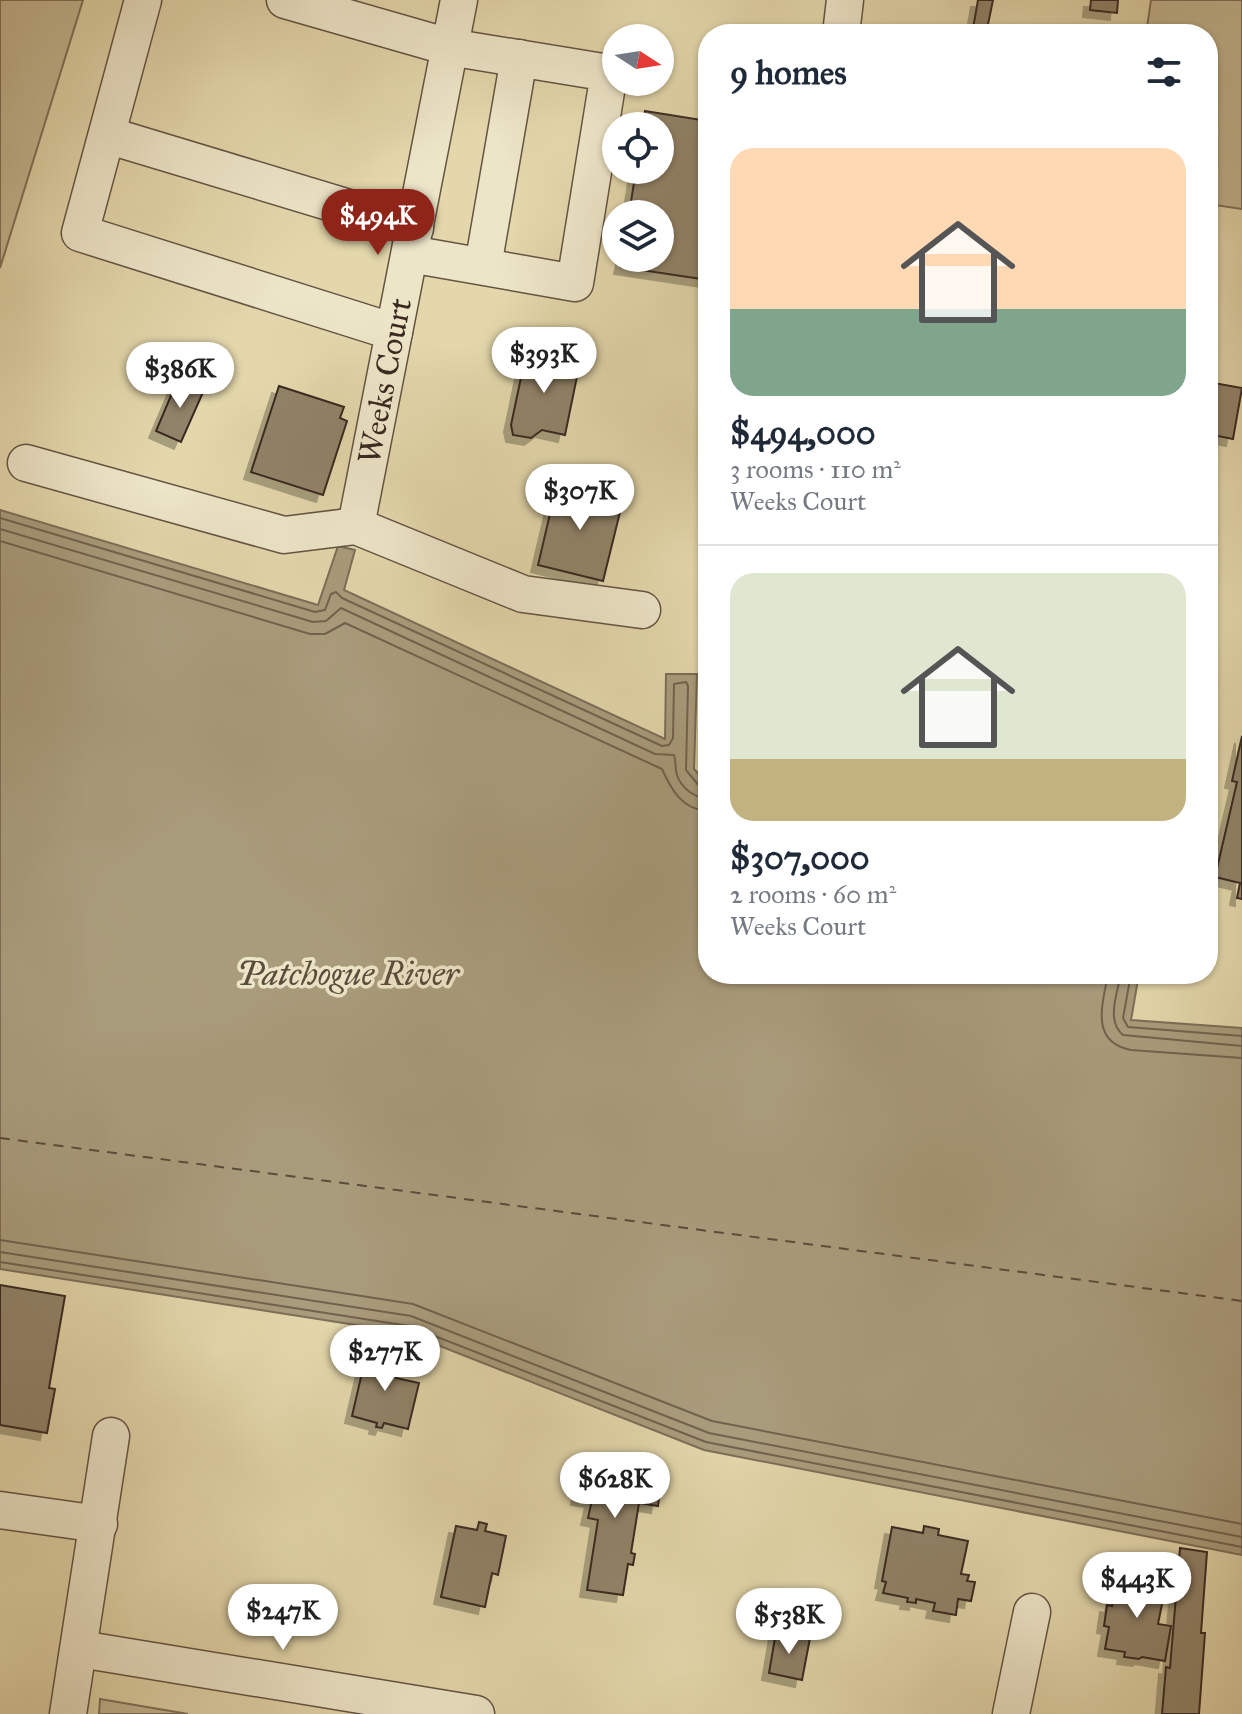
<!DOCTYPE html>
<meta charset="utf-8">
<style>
body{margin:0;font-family:"IM FELL Great Primer",serif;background:#f6f6f7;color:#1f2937;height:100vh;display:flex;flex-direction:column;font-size:30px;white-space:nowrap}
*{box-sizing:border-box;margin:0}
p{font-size:26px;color:#747a83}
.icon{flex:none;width:44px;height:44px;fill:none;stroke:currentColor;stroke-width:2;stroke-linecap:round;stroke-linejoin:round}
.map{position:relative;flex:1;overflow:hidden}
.side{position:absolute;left:698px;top:24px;width:520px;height:960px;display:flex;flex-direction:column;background:#fff;border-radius:32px;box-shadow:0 2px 6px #0004}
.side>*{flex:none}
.needle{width:52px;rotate:102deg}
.controls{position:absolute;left:602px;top:24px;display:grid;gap:16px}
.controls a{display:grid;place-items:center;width:72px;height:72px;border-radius:50%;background:#fff;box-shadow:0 2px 6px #0004;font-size:40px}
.price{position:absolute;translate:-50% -68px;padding:0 18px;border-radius:28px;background:#fff;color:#222;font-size:26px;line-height:52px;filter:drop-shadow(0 2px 4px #0008)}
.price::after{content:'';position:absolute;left:50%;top:48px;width:24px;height:18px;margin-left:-12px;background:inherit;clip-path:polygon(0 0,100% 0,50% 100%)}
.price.current{background:#8f2418;color:#fff}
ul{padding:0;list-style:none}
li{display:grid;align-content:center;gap:16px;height:424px;padding:0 32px}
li+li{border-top:2px solid #e0e1e3}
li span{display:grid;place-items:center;height:248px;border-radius:24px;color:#555}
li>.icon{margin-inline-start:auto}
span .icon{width:144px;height:144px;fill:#fffc;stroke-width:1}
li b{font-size:34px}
h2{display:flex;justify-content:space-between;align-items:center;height:96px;padding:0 32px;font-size:34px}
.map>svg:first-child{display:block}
.green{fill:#c6b994;stroke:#80715a;stroke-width:2}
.water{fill:#a99c7c;stroke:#7c6e58;stroke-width:2}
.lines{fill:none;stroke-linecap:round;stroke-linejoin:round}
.shore{stroke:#71624e;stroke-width:2}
.ferry{stroke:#5b4c3c;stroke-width:2;stroke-dasharray:10 8;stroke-linecap:butt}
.building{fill:#918369;stroke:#392921;stroke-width:2;filter:url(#shadow)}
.minor-casing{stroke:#645444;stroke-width:39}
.minor{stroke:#ede5c8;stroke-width:36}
.labels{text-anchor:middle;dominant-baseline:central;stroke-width:7;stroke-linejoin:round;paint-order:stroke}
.street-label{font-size:32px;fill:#392921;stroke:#ede5c8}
.water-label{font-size:34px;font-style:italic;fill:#5b4c3c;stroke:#ede5c8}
</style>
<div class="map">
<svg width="1242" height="1714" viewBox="0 0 1242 1714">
<defs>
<filter id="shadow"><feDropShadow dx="-7" dy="7" stdDeviation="0" flood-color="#0004"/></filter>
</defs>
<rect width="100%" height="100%" fill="#e3d7ab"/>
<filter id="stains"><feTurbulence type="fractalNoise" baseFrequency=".0025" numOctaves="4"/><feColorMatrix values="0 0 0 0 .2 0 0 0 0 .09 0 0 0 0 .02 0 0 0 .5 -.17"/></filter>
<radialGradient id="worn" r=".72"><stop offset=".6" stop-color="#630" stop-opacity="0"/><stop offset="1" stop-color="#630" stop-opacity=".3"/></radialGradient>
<g class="green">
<path d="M 0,0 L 83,0 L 0,268 Z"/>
<path d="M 1151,0 L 1242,0 L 1242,209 L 1208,204 L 1208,34 L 1146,34 Z"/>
<path d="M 100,1699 L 188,1714 L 99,1714 Z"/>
</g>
<path class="water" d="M 0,510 L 318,605 L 338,546 L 355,550 L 344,590 L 665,739 L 666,674 L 697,674 L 694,769 L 708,784 L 708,974 L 1139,974 L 1131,1020 L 1242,1028 L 1242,1555 L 704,1450 L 407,1333 L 0,1269 Z"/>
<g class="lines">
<g class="shore">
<path d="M 0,518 L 315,612 L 325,610 L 331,594 L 336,592 L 342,598 L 662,746 L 669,745 L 673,738 L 674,684 L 686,682 L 688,686 L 686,770 L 700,787 L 708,789"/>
<path d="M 0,529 L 313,622 L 326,621 L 341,608 L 655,754 L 674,755 C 676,761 675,769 677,775 C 681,788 695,798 708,799"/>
<path d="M 0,541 L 310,634 L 325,634 L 345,623 L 662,769 C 671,789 682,810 708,811"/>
<path d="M 1108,974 C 1103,1003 1089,1042 1131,1050 L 1242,1058"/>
<path d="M 1121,974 C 1117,994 1106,1021 1123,1035 L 1242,1046"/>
<path d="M 1131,974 L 1123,1018 L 1128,1027 L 1242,1036"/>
<path d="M 0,1240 L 413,1304 L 712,1421 L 1242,1524"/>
<path d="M 0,1252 L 411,1316 L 709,1433 L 1242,1537"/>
<path d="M 0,1262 L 409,1326 L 706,1442 L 1242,1547"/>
</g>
<path class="ferry" d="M 0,1138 L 1242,1301"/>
</g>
<g class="building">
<path d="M 978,0 L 993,0 L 986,34 L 972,34 Z"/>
<path d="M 1091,0 L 1118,0 L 1117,13 L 1090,10 Z"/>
<path d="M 645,111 L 708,121 L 708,280 L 621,267 L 623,258 L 660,258 L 660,214 L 629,214 L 636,170 L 660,170 L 660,126 L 643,126 Z"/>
<path d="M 527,349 L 580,362 L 565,435 L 542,430 L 531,438 L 513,435 L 511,425 Z"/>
<path d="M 178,379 L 204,390 L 181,442 L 156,431 Z"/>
<path d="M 1208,382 L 1242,388 L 1233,439 L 1208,434 Z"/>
<path d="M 279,386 L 344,407 L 340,418 L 347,421 L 323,495 L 251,472 Z"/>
<path d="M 557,484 L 623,500 L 603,581 L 538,565 Z"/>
<path d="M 1242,736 L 1242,899 L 1237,898 L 1240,883 L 1215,877 L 1237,782 L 1232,781 Z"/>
<path d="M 0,1285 L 65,1296 L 49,1388 L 55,1389 L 47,1433 L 0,1425 Z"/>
<path d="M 367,1351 L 401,1359 L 396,1378 L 419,1383 L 408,1429 L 384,1423 L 382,1428 L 376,1427 L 377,1423 L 352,1416 Z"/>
<path d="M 600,1460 L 607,1462 L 607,1468 L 662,1476 L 658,1506 L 639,1503 L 631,1553 L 635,1554 L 633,1565 L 628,1564 L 623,1595 L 587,1590 L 598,1520 L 588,1518 L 592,1500 L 578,1498 L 583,1464 L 599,1467 Z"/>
<path d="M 479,1522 L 487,1524 L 485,1531 L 506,1536 L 498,1575 L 492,1573 L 485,1607 L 441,1597 L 456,1526 L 477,1530 Z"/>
<path d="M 924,1526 L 939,1529 L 938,1535 L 968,1541 L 961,1574 L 969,1575 L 967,1581 L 975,1582 L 971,1601 L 958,1599 L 956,1615 L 933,1611 L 935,1603 L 916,1599 L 916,1603 L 907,1602 L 908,1598 L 883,1593 L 886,1582 L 882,1581 L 892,1527 L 923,1533 Z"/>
<path d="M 1180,1548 L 1207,1552 L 1201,1633 L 1205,1633 L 1199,1714 L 1162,1714 L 1166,1667 L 1170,1668 Z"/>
<path d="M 1124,1575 L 1162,1581 L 1160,1593 L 1164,1594 L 1158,1624 L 1171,1626 L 1165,1661 L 1142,1657 L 1139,1659 L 1124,1657 L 1125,1652 L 1105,1649 L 1109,1627 L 1104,1626 L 1107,1605 L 1112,1606 L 1116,1586 L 1122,1587 Z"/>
<path d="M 776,1632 L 810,1638 L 802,1680 L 769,1673 Z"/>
</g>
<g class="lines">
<g class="minor-casing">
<g id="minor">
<path d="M 143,0 L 80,233 L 394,332"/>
<path d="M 285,0 L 449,47 L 609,73 L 575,283 L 410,254"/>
<path d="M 841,34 L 845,0"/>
<path d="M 107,135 L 415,228"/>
<path d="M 483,266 L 519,58"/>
<path d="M 26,463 L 284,535 L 356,526 L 523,594 L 642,610"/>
<path id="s1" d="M 356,526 L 459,0"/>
<path d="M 0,1510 L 99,1524"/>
<path d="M 80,1649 L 476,1714"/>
<path d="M 68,1714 L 111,1436"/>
<path d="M 1011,1714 L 1032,1612"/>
</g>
</g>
<use href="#minor" class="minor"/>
</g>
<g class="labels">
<g class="street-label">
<text stroke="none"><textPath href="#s1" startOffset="148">Weeks Court</textPath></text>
</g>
<g class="water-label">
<text x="348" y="973">Patchogue River</text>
</g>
</g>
<rect width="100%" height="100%" filter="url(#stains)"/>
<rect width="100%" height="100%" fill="url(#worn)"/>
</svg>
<div class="controls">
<a><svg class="needle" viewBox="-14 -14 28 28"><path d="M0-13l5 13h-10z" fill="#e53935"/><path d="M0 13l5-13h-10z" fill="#747a83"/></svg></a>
<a><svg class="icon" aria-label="locate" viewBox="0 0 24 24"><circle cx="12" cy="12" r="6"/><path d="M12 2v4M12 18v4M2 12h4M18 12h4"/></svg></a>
<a><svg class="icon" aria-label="layers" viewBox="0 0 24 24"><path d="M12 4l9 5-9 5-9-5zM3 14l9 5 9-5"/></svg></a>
</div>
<b class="price current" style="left:378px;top:257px">$494K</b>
<b class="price" style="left:544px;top:395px">$393K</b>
<b class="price" style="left:180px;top:410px">$386K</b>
<b class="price" style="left:580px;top:532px">$307K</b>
<b class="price" style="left:385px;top:1393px">$277K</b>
<b class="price" style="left:615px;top:1520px">$628K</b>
<b class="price" style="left:1137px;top:1620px">$443K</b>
<b class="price" style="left:283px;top:1652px">$247K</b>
<b class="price" style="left:789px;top:1656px">$538K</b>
<section class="side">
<h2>9 homes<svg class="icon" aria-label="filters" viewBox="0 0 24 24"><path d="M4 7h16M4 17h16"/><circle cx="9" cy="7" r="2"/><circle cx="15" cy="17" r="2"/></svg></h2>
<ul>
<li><span style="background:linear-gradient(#ffd9b3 65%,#7fa58c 0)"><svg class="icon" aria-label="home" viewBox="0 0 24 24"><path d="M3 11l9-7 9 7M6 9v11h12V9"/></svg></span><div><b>$494,000</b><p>3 rooms · 110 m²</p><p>Weeks Court</p></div></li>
<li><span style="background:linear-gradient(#dfe7d0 75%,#c2b280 0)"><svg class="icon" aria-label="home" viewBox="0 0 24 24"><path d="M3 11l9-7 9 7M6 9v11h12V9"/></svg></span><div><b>$307,000</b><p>2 rooms · 60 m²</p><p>Weeks Court</p></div></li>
</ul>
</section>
</div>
